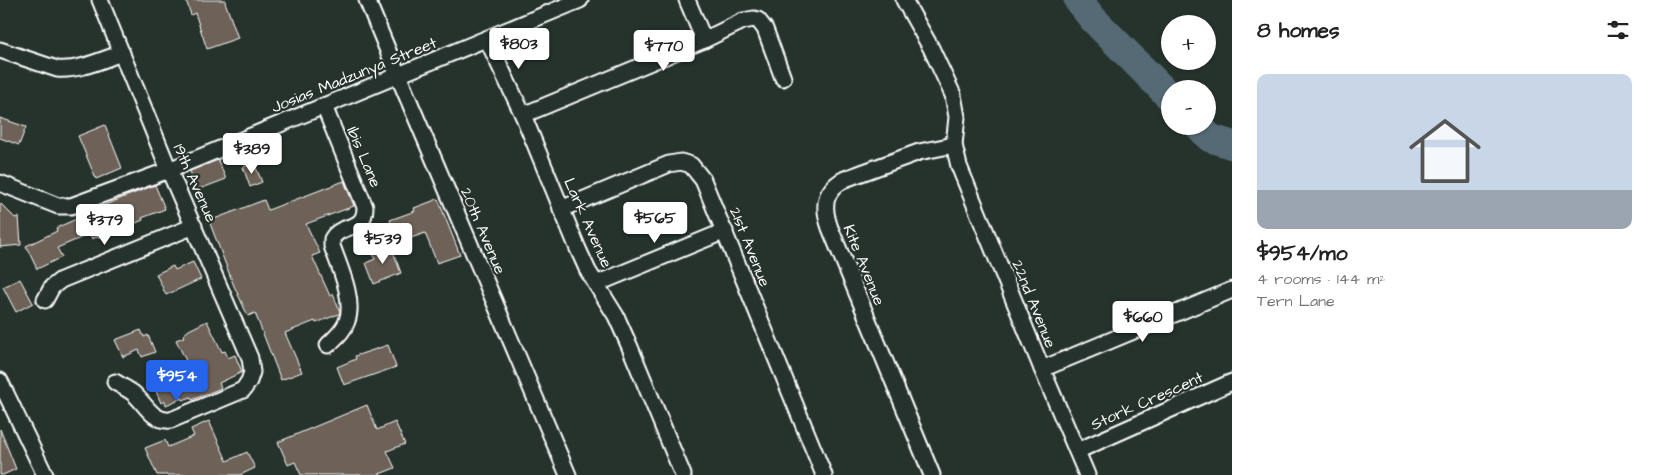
<!DOCTYPE html>
<meta charset="utf-8">
<style>
body{margin:0;font-family:"Architects Daughter",sans-serif;background:#f2f2f2;color:#222;height:100vh;display:flex;flex-direction:column;font-size:19px;white-space:nowrap}
*{box-sizing:border-box;margin:0}
p{font-size:16px;color:#767676}
.icon{flex:none;width:28px;height:28px;fill:none;stroke:currentColor;stroke-width:2;stroke-linecap:round;stroke-linejoin:round}
.map{position:relative;flex:1;overflow:hidden}
.side{display:flex;flex-direction:column;background:#fff;width:425px}
.side>*{flex:none}
.tools{position:absolute;left:1161px;top:15px;display:grid;gap:10px}
.tools a{display:grid;place-items:center;width:55px;height:55px;border-radius:50%;background:#fff;box-shadow:0 1px 4px #0004;font-size:25px}
.price{position:absolute;translate:-50% -42px;padding:0 11px;border-radius:5px;background:#fff;color:#222;font-size:16px;line-height:32px;filter:drop-shadow(0 1px 2px #0008)}
.price::after{content:'';position:absolute;left:50%;top:30px;width:15px;height:11px;margin-left:-8px;background:inherit;clip-path:polygon(0 0,100% 0,50% 100%)}
.price.selected{background:#2563eb;color:#fff}
ul{padding:0;list-style:none}
li{display:grid;align-content:center;gap:10px;height:265px;padding:0 25px}
li span{display:grid;place-items:center;height:155px;border-radius:10px;color:#555}
li>.icon{margin-inline-start:auto}
span .icon{width:90px;height:90px;fill:#fffc;stroke-width:1}
li b{font-size:21px}
h2{display:flex;justify-content:space-between;align-items:center;height:60px;padding:0 25px;font-size:21px}
main{display:flex;flex:1;min-height:0}
.map>svg:first-child{display:block}
.lines{fill:none;stroke-linecap:round;stroke-linejoin:round}
.river{stroke:#566b74;stroke-width:29}
.building{fill:#6e6259;stroke:#fff}
.street-casing{stroke:#fff;stroke-width:19}
.street{stroke:#26332d;stroke-width:15}
.labels{text-anchor:middle;dominant-baseline:central;stroke-width:4.5;stroke-linejoin:round;paint-order:stroke}
.street-label{font-size:16px;fill:#fff;stroke:#26332d}
</style>
<main>
<div class="map">
<svg width="1232" height="475" viewBox="0 0 1232 475">
<rect width="100%" height="100%" fill="#26332d"/>
<filter id="ink" filterUnits="userSpaceOnUse"><feTurbulence type="fractalNoise" baseFrequency=".02" numOctaves="2"/><feDisplacementMap in="SourceGraphic" scale="10" xChannelSelector="R" yChannelSelector="G"/><feConvolveMatrix kernelMatrix="1 2 1 2 8 2 1 2 1" color-interpolation-filters="sRGB"/></filter>
<g filter="url(#ink)">
<g class="lines">
<g class="river">
<path d="M 1078,0 L 1093,19 L 1170,97"/>
<path d="M 1199,126 L 1210,138 L 1232,145"/>
</g>
</g>
<g class="building">
<path d="M 186,0 L 226,0 L 225,2 L 238,38 L 207,49 L 195,13 L 191,15 Z"/>
<path d="M 0,118 L 26,127 L 19,145 L 0,138 Z"/>
<path d="M 105,125 L 122,168 L 96,179 L 78,136 Z"/>
<path d="M 218,160 L 226,179 L 197,190 L 190,171 Z"/>
<path d="M 254,163 L 262,182 L 250,187 L 243,167 Z"/>
<path d="M 344,181 L 354,206 L 306,224 L 320,253 L 312,256 L 330,296 L 333,294 L 340,312 L 339,314 L 316,323 L 315,321 L 285,333 L 302,372 L 281,380 L 255,313 L 248,316 L 234,286 L 209,221 L 264,200 L 268,210 Z"/>
<path d="M 155,185 L 165,209 L 142,218 L 143,220 L 100,238 L 99,236 L 92,239 L 90,234 L 57,248 L 62,257 L 37,269 L 26,246 L 57,231 L 56,228 L 83,216 L 82,214 Z"/>
<path d="M 438,199 L 460,255 L 437,263 L 425,233 L 397,243 L 390,220 L 415,211 L 414,208 Z"/>
<path d="M 0,203 L 15,218 L 19,217 L 21,245 L 0,247 Z"/>
<path d="M 391,246 L 401,273 L 374,284 L 366,263 L 375,259 L 373,253 Z"/>
<path d="M 193,262 L 201,279 L 166,295 L 156,274 L 173,266 L 175,270 Z"/>
<path d="M 20,279 L 33,303 L 16,312 L 3,287 Z"/>
<path d="M 207,321 L 222,352 L 225,351 L 228,358 L 235,355 L 242,372 L 219,383 L 221,388 L 192,400 L 191,397 L 183,400 L 182,398 L 166,405 L 165,401 L 161,403 L 152,382 L 189,367 L 176,340 L 184,337 L 183,335 L 189,330 Z"/>
<path d="M 141,330 L 144,337 L 148,335 L 155,352 L 142,357 L 139,350 L 123,357 L 115,340 Z"/>
<path d="M 388,345 L 396,367 L 344,385 L 337,367 L 356,359 L 355,356 Z"/>
<path d="M 367,405 L 377,430 L 395,422 L 405,444 L 387,451 L 395,468 L 377,475 L 301,475 L 295,462 L 288,465 L 278,442 Z"/>
<path d="M 209,421 L 227,461 L 247,452 L 255,468 L 240,475 L 157,475 L 145,448 L 165,440 L 168,447 L 194,436 L 191,429 Z"/>
<path d="M 0,429 L 16,469 L 3,475 L 0,475 Z"/>
</g>
<g class="lines">
<g class="street-casing">
<g id="street">
<path d="M 100,0 L 169,170 L 250,358 L 252,372 L 249,381 L 243,390 L 171,420 C 152,422 146,404 133,393 C 128,389 121,386 115,382"/>
<path d="M 367,0 L 398,75 L 568,475"/>
<path d="M 687,0 L 704,40"/>
<path d="M 904,0 L 931,48 L 953,95 L 957,117 L 954,145 L 959,166 L 1042,369 L 1087,475"/>
<path d="M 487,39 L 523,115 L 578,249 L 588,271 L 616,316 L 629,345 L 683,475"/>
<path d="M 0,50 L 57,69 C 79,71 101,60 122,53"/>
<path d="M 324,106 L 365,207 C 365,233 341,222 332,239 L 332,246 C 339,266 355,300 347,321 C 344,331 335,338 328,345"/>
<path d="M 523,115 L 704,40 L 743,21 L 754,19 L 758,20 L 765,29 L 783,78"/>
<path d="M 0,183 L 58,206 L 71,206 L 169,170 L 580,0"/>
<path d="M 561,209 L 669,164 L 681,162 L 691,165 L 703,180 L 824,475"/>
<path d="M 596,284 L 725,231"/>
<path d="M 45,300 L 52,287 L 61,280 L 194,226"/>
<path d="M 1042,369 L 1232,290"/>
<path d="M 0,381 L 45,475"/>
<path d="M 1077,451 L 1232,382"/>
<path d="M 932,475 L 830,228 C 822,206 824,190 845,179 L 919,152 L 954,145"/>
</g>
</g>
<use href="#street" class="street"/>
</g>
</g>
<g class="labels">
<g class="street-label">
<text transform="translate(354 75) rotate(-22)">Josias Madzunya Street</text>
<text transform="translate(364 157) rotate(67)">Ibis Lane</text>
<text transform="translate(195 183) rotate(66)">19th Avenue</text>
<text transform="translate(588 223) rotate(66)">Lark Avenue</text>
<text transform="translate(483 231) rotate(67)">20th Avenue</text>
<text transform="translate(750 247) rotate(68)">21st Avenue</text>
<text transform="translate(864 265) rotate(68)">Kite Avenue</text>
<text transform="translate(1034 304) rotate(68)">22nd Avenue</text>
<text transform="translate(1147 401) rotate(-24)">Stork Crescent</text>
</g>
</g>
</svg>
<div class="tools">
<a>+</a>
<a>−</a>
</div>
<b class="price" style="left:519px;top:70px">$803</b>
<b class="price" style="left:664px;top:72px">$770</b>
<b class="price" style="left:252px;top:175px">$389</b>
<b class="price" style="left:655px;top:244px">$565</b>
<b class="price" style="left:105px;top:246px">$379</b>
<b class="price" style="left:383px;top:265px">$539</b>
<b class="price" style="left:1143px;top:343px">$660</b>
<b class="price selected" style="left:177px;top:402px">$954</b>
</div>
<section class="side">
<h2>8 homes<svg class="icon" aria-label="filters" viewBox="0 0 24 24"><path d="M4 7h16M4 17h16"/><circle cx="9" cy="7" r="2"/><circle cx="15" cy="17" r="2"/></svg></h2>
<ul>
<li><span style="background:linear-gradient(#c9d6e8 75%,#9aa5b1 0)"><svg class="icon" aria-label="home" viewBox="0 0 24 24"><path d="M3 11l9-7 9 7M6 9v11h12V9"/></svg></span><div><b>$954/mo</b><p>4 rooms · 144 m²</p><p>Tern Lane</p></div></li>
</ul>
</section>
</main>
